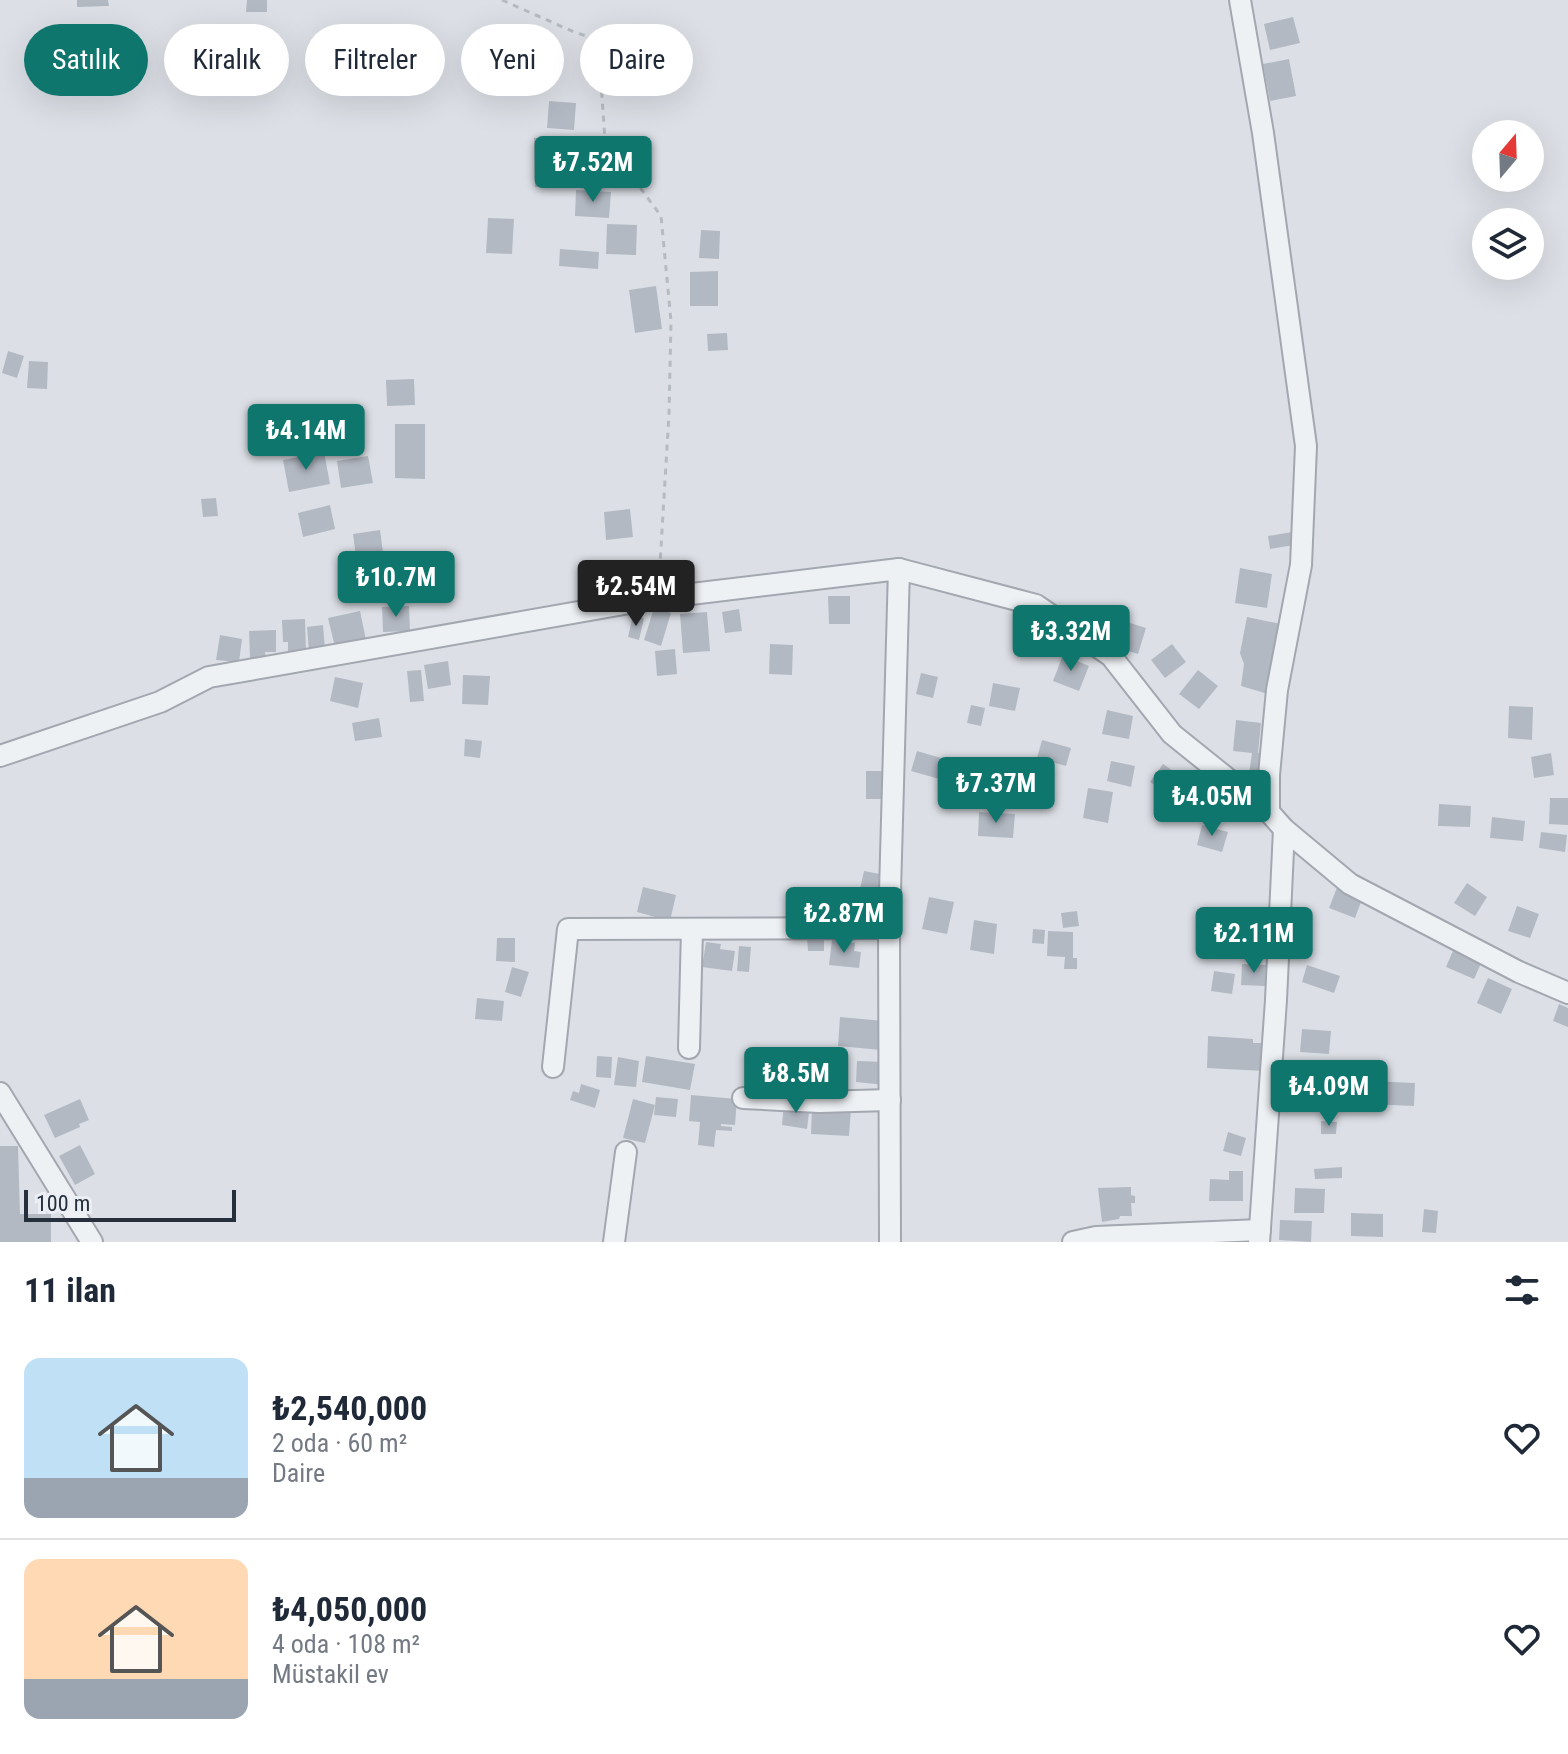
<!DOCTYPE html>
<html lang="tr">
<meta charset="utf-8">
<style>
body{margin:0;font-family:"Roboto Condensed",sans-serif;background:#f6f6f7;color:#1f2937;height:100vh;display:flex;flex-direction:column;font-size:30px;white-space:nowrap}
*{box-sizing:border-box;margin:0}
p{font-size:26px;color:#747a83}
.icon{flex:none;width:44px;height:44px;fill:none;stroke:currentColor;stroke-width:2;stroke-linecap:round;stroke-linejoin:round}
.map{position:relative;height:1242px;overflow:hidden}
.drawer{display:flex;flex-direction:column;background:#fff;flex:1}
.drawer>*{flex:none}
.banner{position:absolute;left:24px;top:24px;width:800px;height:72px;display:flex;gap:16px}
.needle{width:52px;rotate:19deg}
.fabs{position:absolute;left:1472px;top:120px;display:grid;gap:16px}
.fabs a{display:grid;place-items:center;width:72px;height:72px;border-radius:50%;background:#fff;box-shadow:0 8px 32px #0002;font-size:40px}
.scale{position:absolute;left:24px;bottom:20px;width:212px;box-sizing:border-box;padding-left:8px;border:4px solid #262f3c;border-top:0;font-size:22px;line-height:28px;white-space:nowrap;color:#262f3c;-webkit-text-stroke:6px #ebeff4;paint-order:stroke}
.price{position:absolute;translate:-50% -68px;padding:0 18px;border-radius:8px;background:#0f766e;color:#fff;font-size:26px;line-height:52px;filter:drop-shadow(0 2px 4px #0008)}
.price::after{content:'';position:absolute;left:50%;top:48px;width:24px;height:18px;margin-left:-12px;background:inherit;clip-path:polygon(0 0,100% 0,50% 100%)}
.price.on{background:#222;color:#fff}
ul{padding:0;list-style:none}
li{display:flex;align-items:center;gap:24px;height:200px;padding:0 24px}
li+li{border-top:2px solid #e0e1e3}
li span{display:grid;place-items:center;flex:none;width:224px;height:160px;border-radius:16px;color:#555}
li>.icon{margin-inline-start:auto}
span .icon{width:96px;height:96px;fill:#fffc;stroke-width:1}
li b{font-size:34px}
h2{display:flex;justify-content:space-between;align-items:center;height:96px;padding:0 24px;font-size:34px}
.chip{padding:0 28px;border-radius:36px;background:#fff;box-shadow:0 8px 32px #0002;font-size:28px;line-height:72px}
.chip.on{background:#0f766e;color:#fff}
.map>svg:first-child{display:block}
.building{fill:#b3b9c3}
.lines{fill:none;stroke-linecap:round;stroke-linejoin:round}
.minor-casing{stroke:#a2a7b0;stroke-width:24}
.path{stroke:#b6bbc0;stroke-width:3;stroke-dasharray:6 6;stroke-linecap:butt}
.minor{stroke:#eef1f4;stroke-width:20}
</style>
<div class="map">
<svg width="1568" height="1242" viewBox="0 0 1568 1242">
<rect width="100%" height="100%" fill="#dce0e6"/>
<g class="building">
<path d="M 77,0 L 108,0 L 109,6 L 77,7 Z"/>
<path d="M 247,0 L 267,0 L 267,12 L 246,12 Z"/>
<path d="M 1293,17 L 1300,43 L 1270,50 L 1264,24 Z"/>
<path d="M 1289,59 L 1296,96 L 1270,101 L 1263,64 Z"/>
<path d="M 549,101 L 576,103 L 574,130 L 547,128 Z"/>
<path d="M 585,137 L 587,186 L 535,187 L 534,138 Z"/>
<path d="M 576,190 L 611,192 L 609,218 L 575,216 Z"/>
<path d="M 488,218 L 514,219 L 512,254 L 486,253 Z"/>
<path d="M 607,224 L 637,225 L 636,255 L 606,254 Z"/>
<path d="M 701,230 L 720,231 L 719,259 L 699,258 Z"/>
<path d="M 560,249 L 599,252 L 598,269 L 559,266 Z"/>
<path d="M 718,271 L 718,306 L 690,306 L 690,272 Z"/>
<path d="M 656,286 L 662,329 L 635,333 L 629,290 Z"/>
<path d="M 727,333 L 728,350 L 708,351 L 707,334 Z"/>
<path d="M 8,351 L 24,356 L 17,378 L 2,373 Z"/>
<path d="M 29,361 L 48,362 L 47,389 L 27,388 Z"/>
<path d="M 414,379 L 415,405 L 387,406 L 386,380 Z"/>
<path d="M 395,424 L 425,424 L 425,479 L 395,478 Z"/>
<path d="M 324,452 L 330,484 L 289,492 L 283,460 Z"/>
<path d="M 368,456 L 373,483 L 341,488 L 337,461 Z"/>
<path d="M 216,498 L 218,516 L 203,517 L 201,499 Z"/>
<path d="M 330,505 L 335,529 L 303,537 L 298,513 Z"/>
<path d="M 630,509 L 633,537 L 606,540 L 604,512 Z"/>
<path d="M 380,530 L 384,560 L 357,564 L 353,534 Z"/>
<path d="M 1292,532 L 1294,545 L 1270,549 L 1268,536 Z"/>
<path d="M 1240,568 L 1272,574 L 1267,608 L 1235,603 Z"/>
<path d="M 389,576 L 407,576 L 408,592 L 390,593 Z"/>
<path d="M 828,596 L 850,596 L 850,624 L 829,624 Z"/>
<path d="M 409,606 L 410,631 L 383,632 L 382,607 Z"/>
<path d="M 654,608 L 671,613 L 661,646 L 644,640 Z"/>
<path d="M 739,609 L 742,631 L 725,633 L 722,612 Z"/>
<path d="M 360,611 L 366,640 L 335,647 L 328,618 Z"/>
<path d="M 707,612 L 710,651 L 683,653 L 680,614 Z"/>
<path d="M 633,615 L 644,618 L 639,640 L 628,637 Z"/>
<path d="M 1247,617 L 1281,624 L 1268,694 L 1241,686 L 1244,664 L 1240,653 Z"/>
<path d="M 305,619 L 306,653 L 288,653 L 288,642 L 283,642 L 282,620 Z"/>
<path d="M 1121,620 L 1146,628 L 1138,654 L 1113,646 Z"/>
<path d="M 323,625 L 325,650 L 309,651 L 307,627 Z"/>
<path d="M 276,630 L 276,652 L 265,652 L 266,657 L 250,658 L 249,631 Z"/>
<path d="M 220,635 L 242,639 L 239,662 L 216,660 Z"/>
<path d="M 770,644 L 793,645 L 792,675 L 769,674 Z"/>
<path d="M 1172,644 L 1186,662 L 1165,678 L 1151,660 Z"/>
<path d="M 675,649 L 677,674 L 657,676 L 655,651 Z"/>
<path d="M 1063,655 L 1089,666 L 1079,691 L 1053,681 Z"/>
<path d="M 448,661 L 451,685 L 428,689 L 424,665 Z"/>
<path d="M 421,670 L 424,701 L 410,702 L 407,671 Z"/>
<path d="M 1198,670 L 1218,686 L 1199,709 L 1179,694 Z"/>
<path d="M 921,673 L 938,677 L 933,698 L 916,694 Z"/>
<path d="M 463,675 L 490,676 L 488,705 L 462,704 Z"/>
<path d="M 335,677 L 363,683 L 358,708 L 330,701 Z"/>
<path d="M 993,683 L 1020,688 L 1015,711 L 989,706 Z"/>
<path d="M 971,705 L 985,708 L 981,726 L 967,723 Z"/>
<path d="M 1509,706 L 1533,707 L 1532,740 L 1508,738 Z"/>
<path d="M 1107,710 L 1133,716 L 1129,739 L 1102,734 Z"/>
<path d="M 379,718 L 382,737 L 355,741 L 352,723 Z"/>
<path d="M 1236,720 L 1261,723 L 1258,753 L 1265,755 L 1262,776 L 1249,774 L 1252,753 L 1233,751 Z"/>
<path d="M 465,739 L 482,741 L 480,758 L 464,756 Z"/>
<path d="M 1042,740 L 1071,748 L 1066,766 L 1037,758 Z"/>
<path d="M 917,751 L 948,760 L 943,780 L 911,771 Z"/>
<path d="M 1551,753 L 1554,775 L 1534,778 L 1531,757 Z"/>
<path d="M 1111,761 L 1135,766 L 1131,787 L 1107,781 Z"/>
<path d="M 1163,764 L 1185,779 L 1172,797 L 1150,782 Z"/>
<rect x="866" y="771" width="21" height="28"/>
<path d="M 1198,786 L 1216,789 L 1211,817 L 1194,814 Z"/>
<path d="M 1088,788 L 1113,792 L 1108,823 L 1083,818 Z"/>
<path d="M 1550,798 L 1568,798 L 1568,825 L 1549,824 Z"/>
<path d="M 1439,804 L 1471,806 L 1470,827 L 1438,826 Z"/>
<path d="M 979,812 L 1015,814 L 1013,838 L 978,836 Z"/>
<path d="M 1492,817 L 1525,821 L 1523,841 L 1490,838 Z"/>
<path d="M 1202,825 L 1228,832 L 1222,852 L 1197,845 Z"/>
<path d="M 1541,832 L 1567,835 L 1565,852 L 1539,848 Z"/>
<path d="M 864,871 L 885,875 L 878,905 L 875,904 L 872,916 L 855,912 Z"/>
<path d="M 1467,883 L 1487,897 L 1475,916 L 1454,903 Z"/>
<path d="M 1338,885 L 1364,894 L 1355,918 L 1329,908 Z"/>
<path d="M 643,887 L 676,895 L 670,921 L 637,912 Z"/>
<path d="M 929,897 L 954,902 L 947,934 L 922,929 Z"/>
<path d="M 1517,906 L 1539,914 L 1530,938 L 1508,931 Z"/>
<path d="M 1077,911 L 1079,926 L 1063,928 L 1061,913 Z"/>
<path d="M 1241,919 L 1265,925 L 1261,944 L 1236,938 Z"/>
<path d="M 974,920 L 997,924 L 994,954 L 970,950 Z"/>
<path d="M 1033,929 L 1045,930 L 1044,944 L 1032,943 Z"/>
<path d="M 1048,931 L 1073,932 L 1073,958 L 1077,958 L 1077,969 L 1064,969 L 1065,957 L 1047,956 Z"/>
<path d="M 497,938 L 515,938 L 515,962 L 496,961 Z"/>
<path d="M 807,938 L 824,938 L 824,951 L 808,951 Z"/>
<path d="M 832,940 L 855,943 L 854,951 L 861,952 L 859,968 L 829,965 Z"/>
<path d="M 706,942 L 721,944 L 720,949 L 735,951 L 732,971 L 702,967 Z"/>
<path d="M 739,946 L 751,947 L 749,972 L 737,971 Z"/>
<path d="M 1455,946 L 1483,959 L 1474,979 L 1446,967 Z"/>
<path d="M 1242,964 L 1266,965 L 1265,986 L 1241,985 Z"/>
<path d="M 1307,965 L 1340,976 L 1334,993 L 1302,982 Z"/>
<path d="M 512,967 L 529,972 L 521,997 L 505,992 Z"/>
<path d="M 1214,971 L 1235,974 L 1232,994 L 1211,991 Z"/>
<path d="M 1488,978 L 1512,989 L 1501,1014 L 1477,1003 Z"/>
<path d="M 477,998 L 504,1001 L 502,1021 L 475,1019 Z"/>
<path d="M 1559,1004 L 1568,1008 L 1568,1027 L 1553,1021 Z"/>
<path d="M 840,1017 L 884,1021 L 881,1050 L 838,1046 Z"/>
<path d="M 1302,1029 L 1331,1031 L 1329,1054 L 1300,1052 Z"/>
<path d="M 1208,1036 L 1253,1039 L 1253,1043 L 1265,1043 L 1264,1071 L 1207,1068 Z"/>
<path d="M 597,1056 L 612,1057 L 611,1078 L 596,1077 Z"/>
<path d="M 646,1056 L 695,1064 L 690,1090 L 642,1082 Z"/>
<path d="M 771,1056 L 795,1056 L 795,1059 L 833,1060 L 832,1089 L 814,1089 L 814,1094 L 789,1093 L 789,1082 L 771,1082 Z"/>
<path d="M 618,1057 L 639,1061 L 636,1087 L 614,1085 Z"/>
<path d="M 857,1061 L 887,1062 L 885,1085 L 856,1082 Z"/>
<path d="M 1295,1070 L 1325,1075 L 1318,1112 L 1304,1109 L 1306,1096 L 1291,1093 Z"/>
<path d="M 1369,1081 L 1415,1083 L 1414,1106 L 1368,1104 Z"/>
<path d="M 581,1084 L 600,1090 L 595,1108 L 570,1100 L 573,1091 L 579,1093 Z"/>
<path d="M 691,1095 L 737,1099 L 735,1125 L 721,1124 L 721,1126 L 732,1127 L 732,1131 L 716,1130 L 714,1147 L 698,1145 L 700,1122 L 689,1121 Z"/>
<path d="M 656,1097 L 678,1099 L 676,1117 L 654,1115 Z"/>
<path d="M 80,1099 L 89,1120 L 79,1124 L 80,1127 L 55,1138 L 44,1115 Z"/>
<path d="M 633,1099 L 655,1105 L 645,1143 L 623,1138 Z"/>
<path d="M 784,1103 L 810,1105 L 807,1129 L 782,1125 Z"/>
<path d="M 812,1106 L 851,1109 L 849,1136 L 811,1134 Z"/>
<path d="M 1321,1121 L 1337,1122 L 1336,1134 L 1321,1134 Z"/>
<path d="M 1228,1132 L 1246,1138 L 1241,1156 L 1223,1151 Z"/>
<path d="M 80,1145 L 95,1174 L 75,1185 L 59,1156 Z"/>
<path d="M 0,1146 L 18,1146 L 20,1214 L 51,1214 L 51,1242 L 0,1242 Z"/>
<path d="M 1342,1167 L 1342,1178 L 1315,1179 L 1314,1169 Z"/>
<path d="M 1229,1171 L 1243,1171 L 1243,1201 L 1209,1201 L 1210,1179 L 1229,1180 Z"/>
<path d="M 1131,1187 L 1131,1195 L 1135,1196 L 1135,1203 L 1131,1203 L 1132,1216 L 1120,1216 L 1119,1219 L 1102,1222 L 1098,1188 Z"/>
<path d="M 1295,1188 L 1325,1189 L 1324,1213 L 1294,1213 Z"/>
<path d="M 1424,1209 L 1438,1211 L 1436,1233 L 1422,1232 Z"/>
<path d="M 1351,1213 L 1383,1214 L 1383,1237 L 1351,1236 Z"/>
<path d="M 1280,1220 L 1312,1221 L 1311,1242 L 1279,1240 Z"/>
</g>
<g class="lines">
<g class="minor-casing">
<g id="minor">
<path d="M 1240,0 L 1263,133 L 1306,446 L 1301,565 L 1277,690 L 1269,775 L 1269,812"/>
<path d="M 0,756 L 160,702 L 209,677 L 658,598 L 899,569 L 1036,605 L 1111,656 L 1172,734 L 1269,812 L 1284,829 L 1350,884 L 1519,972 L 1568,993"/>
<path d="M 689,1048 L 692,929"/>
<path d="M 553,1067 L 568,929 L 889,928"/>
<path d="M 0,1093 L 92,1242"/>
<path d="M 743,1098 L 819,1102 L 890,1100"/>
<path d="M 614,1242 L 626,1152"/>
<path d="M 890,1242 L 889,928 L 899,569"/>
<path d="M 1073,1242 L 1096,1237 L 1260,1230"/>
<path d="M 1259,1242 L 1276,1000 L 1284,829"/>
</g>
</g>
<path class="path" d="M 502,0 L 574,32 L 598,40 L 605,140 L 661,216 L 671,321 L 669,414 L 659,581"/>
<use href="#minor" class="minor"/>
</g>
</svg>
<div class="fabs">
<a><svg class="needle" viewBox="-14 -14 28 28"><path d="M0-13l5 13h-10z" fill="#e53935"/><path d="M0 13l5-13h-10z" fill="#747a83"/></svg></a>
<a><svg class="icon" aria-label="layers" viewBox="0 0 24 24"><path d="M12 4l9 5-9 5-9-5zM3 14l9 5 9-5"/></svg></a>
</div>
<div class="scale">100 m</div>
<b class="price" style="left:593px;top:204px">₺7.52M</b>
<b class="price" style="left:306px;top:472px">₺4.14M</b>
<b class="price" style="left:396px;top:619px">₺10.7M</b>
<b class="price on" style="left:636px;top:628px">₺2.54M</b>
<b class="price" style="left:1071px;top:673px">₺3.32M</b>
<b class="price" style="left:996px;top:825px">₺7.37M</b>
<b class="price" style="left:1212px;top:838px">₺4.05M</b>
<b class="price" style="left:844px;top:955px">₺2.87M</b>
<b class="price" style="left:1254px;top:975px">₺2.11M</b>
<b class="price" style="left:796px;top:1115px">₺8.5M</b>
<b class="price" style="left:1329px;top:1128px">₺4.09M</b>
<div class="banner">
<a class="chip on">Satılık</a>
<a class="chip">Kiralık</a>
<a class="chip">Filtreler</a>
<a class="chip">Yeni</a>
<a class="chip">Daire</a>
</div>
</div>
<section class="drawer">
<h2>11 ilan<svg class="icon" aria-label="filters" viewBox="0 0 24 24"><path d="M4 7h16M4 17h16"/><circle cx="9" cy="7" r="2"/><circle cx="15" cy="17" r="2"/></svg></h2>
<ul>
<li><span style="background:linear-gradient(#bfe0f5 75%,#9aa5b1 0)"><svg class="icon" aria-label="home" viewBox="0 0 24 24"><path d="M3 11l9-7 9 7M6 9v11h12V9"/></svg></span><div><b>₺2,540,000</b><p>2 oda · 60 m²</p><p>Daire</p></div><svg class="icon" aria-label="heart" viewBox="0 0 24 24"><path d="M12 20l-8-8c-3-5 5-10 8-4 3-6 11-1 8 4z"/></svg></li>
<li><span style="background:linear-gradient(#ffd9b3 75%,#9aa5b1 0)"><svg class="icon" aria-label="home" viewBox="0 0 24 24"><path d="M3 11l9-7 9 7M6 9v11h12V9"/></svg></span><div><b>₺4,050,000</b><p>4 oda · 108 m²</p><p>Müstakil ev</p></div><svg class="icon" aria-label="heart" viewBox="0 0 24 24"><path d="M12 20l-8-8c-3-5 5-10 8-4 3-6 11-1 8 4z"/></svg></li>
</ul>
</section>
